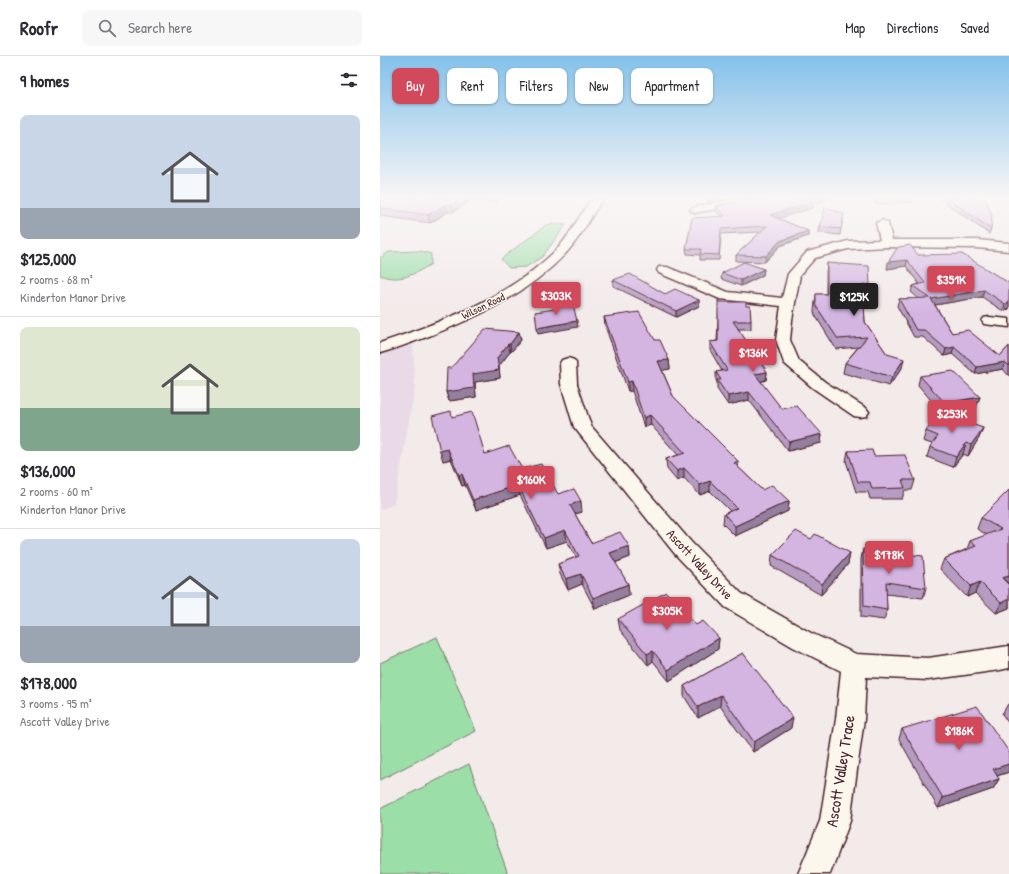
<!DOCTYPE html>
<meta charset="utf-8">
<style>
body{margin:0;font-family:"Patrick Hand",sans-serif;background:#f7f7f7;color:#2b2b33;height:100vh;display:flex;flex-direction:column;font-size:15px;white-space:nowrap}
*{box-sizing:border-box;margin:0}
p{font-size:13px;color:#7c7c81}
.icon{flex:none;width:22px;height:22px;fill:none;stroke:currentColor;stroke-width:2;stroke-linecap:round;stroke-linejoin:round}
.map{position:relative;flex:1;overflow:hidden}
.sheet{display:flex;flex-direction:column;background:#fff;width:380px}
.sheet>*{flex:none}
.banner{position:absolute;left:12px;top:12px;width:380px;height:36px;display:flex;gap:8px}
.price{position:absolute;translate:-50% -34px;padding:0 9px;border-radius:4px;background:#d1495b;color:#fff;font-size:13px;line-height:26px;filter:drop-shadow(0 1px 2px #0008)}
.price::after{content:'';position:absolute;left:50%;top:24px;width:12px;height:9px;margin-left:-6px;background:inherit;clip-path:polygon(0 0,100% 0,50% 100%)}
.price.current{background:#222;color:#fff}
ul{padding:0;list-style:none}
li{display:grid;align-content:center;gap:8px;height:212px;padding:0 20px}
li+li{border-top:1px solid #e1e1e2}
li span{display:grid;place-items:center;height:124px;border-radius:8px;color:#555}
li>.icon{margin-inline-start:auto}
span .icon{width:72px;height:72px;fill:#fffc;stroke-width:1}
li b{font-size:17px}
h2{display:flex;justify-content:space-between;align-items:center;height:48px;padding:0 20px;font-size:17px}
.pill{padding:0 14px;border-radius:8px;background:#fff;box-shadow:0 1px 3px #0004;font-size:14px;line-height:36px}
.pill.current{background:#d1495b;color:#fff}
header{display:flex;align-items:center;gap:24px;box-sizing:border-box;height:56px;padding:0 20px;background:#fff;border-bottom:1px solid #e1e1e2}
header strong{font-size:19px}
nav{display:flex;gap:22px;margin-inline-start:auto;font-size:14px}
.search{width:280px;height:36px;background:#f7f7f7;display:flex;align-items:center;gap:10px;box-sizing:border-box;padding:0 14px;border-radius:8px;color:#7c7c81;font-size:15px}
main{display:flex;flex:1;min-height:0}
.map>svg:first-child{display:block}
.built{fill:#eadae8}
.green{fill:#9cdea8;stroke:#737e6a}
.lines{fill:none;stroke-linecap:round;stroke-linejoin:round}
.minor-casing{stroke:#4a1f2b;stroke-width:3}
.minor{fill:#fbf7ec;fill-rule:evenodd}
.wall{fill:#b69cc2;stroke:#4a1f2b}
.shaded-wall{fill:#947f9e;stroke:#4a1f2b}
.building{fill:#d4b5e2;stroke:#4a1f2b}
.labels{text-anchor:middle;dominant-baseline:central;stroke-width:3;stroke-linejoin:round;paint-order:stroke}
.far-street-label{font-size:11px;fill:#4a1f2b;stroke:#fbf7ec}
.street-label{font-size:13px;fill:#4a1f2b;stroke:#fbf7ec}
.near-street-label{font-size:16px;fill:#4a1f2b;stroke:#fbf7ec}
</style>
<header>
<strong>Roofr</strong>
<div class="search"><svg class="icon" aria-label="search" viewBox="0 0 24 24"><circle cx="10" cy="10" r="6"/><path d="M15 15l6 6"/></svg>Search here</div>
<nav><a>Map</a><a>Directions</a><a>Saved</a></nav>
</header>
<main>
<section class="sheet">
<h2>9 homes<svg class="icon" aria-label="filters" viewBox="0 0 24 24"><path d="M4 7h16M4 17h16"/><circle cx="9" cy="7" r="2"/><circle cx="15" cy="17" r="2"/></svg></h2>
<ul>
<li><span style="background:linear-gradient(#c9d6e8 75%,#9aa5b1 0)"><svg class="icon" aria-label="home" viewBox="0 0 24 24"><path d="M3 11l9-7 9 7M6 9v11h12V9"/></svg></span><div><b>$125,000</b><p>2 rooms · 68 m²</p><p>Kinderton Manor Drive</p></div></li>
<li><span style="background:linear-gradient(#dfe7d0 65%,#7fa58c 0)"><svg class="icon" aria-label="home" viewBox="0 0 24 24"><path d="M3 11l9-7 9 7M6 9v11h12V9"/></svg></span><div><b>$136,000</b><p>2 rooms · 60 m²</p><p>Kinderton Manor Drive</p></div></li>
<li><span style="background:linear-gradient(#c9d6e8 70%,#9aa5b1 0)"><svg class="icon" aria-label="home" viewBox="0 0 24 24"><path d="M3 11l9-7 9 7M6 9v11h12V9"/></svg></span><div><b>$178,000</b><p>3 rooms · 95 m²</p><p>Ascott Valley Drive</p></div></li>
</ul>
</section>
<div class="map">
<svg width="629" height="818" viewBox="0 0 629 818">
<rect width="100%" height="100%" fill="#f3eaea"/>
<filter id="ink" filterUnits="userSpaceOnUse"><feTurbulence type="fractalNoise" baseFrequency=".025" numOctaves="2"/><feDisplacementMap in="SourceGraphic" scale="8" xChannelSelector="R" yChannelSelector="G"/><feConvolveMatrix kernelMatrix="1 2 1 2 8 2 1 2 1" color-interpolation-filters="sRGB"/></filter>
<g filter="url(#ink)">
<path class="built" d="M 33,287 L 35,332 L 14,448 L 0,454 L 0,297 Z"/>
<g class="green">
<path d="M 176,168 L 186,169 L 162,201 L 146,211 L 129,212 L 121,203 L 166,169 Z"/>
<path d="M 40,195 L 51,198 L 51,208 C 35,218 19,227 0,219 L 0,202 L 9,196 Z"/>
<path d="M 57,581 L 96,675 L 0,724 L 0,607 Z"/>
<path d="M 89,708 L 128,818 L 0,818 L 0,753 Z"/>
</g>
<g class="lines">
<g class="minor-casing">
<g id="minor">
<path d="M 212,143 L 223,143 C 211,160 201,181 187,196 C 148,238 96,262 44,282 C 29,287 15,293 0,297 L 0,287 C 64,265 131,241 179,191 C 192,176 200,158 212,143 Z"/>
<path d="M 357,143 L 379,143 L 374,146 L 315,157 L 310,154 L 315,151 Z"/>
<path d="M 502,164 L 508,167 L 512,184 L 597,184 L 629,187 L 629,195 L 597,192 L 507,191 L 468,193 L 435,202 L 420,219 L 412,264 L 410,284 L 419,305 L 445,326 L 486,352 L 489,356 L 486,360 L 480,361 L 474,360 L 433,332 L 404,307 L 396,284 L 401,250 L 340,243 L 279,217 L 277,214 L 279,211 L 287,211 L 348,236 L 402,242 L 408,218 L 427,196 L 468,185 L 500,184 L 496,167 Z"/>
<path d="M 609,261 L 629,263 L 629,271 L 604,268 L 602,265 L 604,262 Z"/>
<path d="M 188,302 L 194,304 L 196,307 L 197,328 L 211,370 L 311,486 L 361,537 L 431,577 L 476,598 L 548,602 L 629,590 L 629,612 L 620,614 L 548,624 L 486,621 L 484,663 L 470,765 L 450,818 L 418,818 L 440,765 L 456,663 L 461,615 L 413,591 L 345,551 L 295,498 L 194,371 L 181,328 L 180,307 L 182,304 Z"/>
</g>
</g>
<use href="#minor" class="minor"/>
</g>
<g class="wall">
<path d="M 0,143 L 119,143 L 116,146 L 90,145 L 73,156 L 68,156 L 50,167 L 0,160 Z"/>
<path d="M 326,143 L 348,143 L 329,147 Z"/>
<path d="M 371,143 L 448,143 L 433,148 L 433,152 L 397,162 L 428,175 L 428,180 L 400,190 L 385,206 L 356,205 L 356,199 L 381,176 L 341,178 L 339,204 L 320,204 L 320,199 L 307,198 L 306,193 L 341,160 L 336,155 L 336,150 Z"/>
<path d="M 495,143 L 534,143 L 532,146 L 495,148 Z"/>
<path d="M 560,143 L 605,143 L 611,173 L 609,178 Z"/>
<path d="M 463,163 L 460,179 L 439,177 L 440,171 Z"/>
<path d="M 538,199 L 629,227 L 629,253 L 623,255 L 602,241 L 555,249 L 572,277 L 620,300 L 629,290 L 629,320 L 623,313 L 595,318 L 572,298 L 564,300 L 543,281 L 534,281 L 517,250 L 519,243 L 539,243 L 531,236 L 533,230 L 539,228 L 526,210 L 507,213 Z"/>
<path d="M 447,207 L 490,229 L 488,237 L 483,237 L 485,266 L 507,298 L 522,312 L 509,330 L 463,317 L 465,307 L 478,291 L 456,293 L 435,259 L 434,255 L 436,238 L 446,238 L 446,216 Z"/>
<path d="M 384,213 L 383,219 L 361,230 L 341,223 L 342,217 Z"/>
<path d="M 233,224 L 285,238 L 319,244 L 319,250 L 296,261 L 233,230 Z"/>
<path d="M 339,246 L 366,250 L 371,265 L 371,273 L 358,273 L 387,316 L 386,324 L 380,326 L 402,353 L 442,378 L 441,387 L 408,395 L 369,344 L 348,349 L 337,333 L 337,326 L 336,325 L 336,316 L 342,315 L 330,294 L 330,286 L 337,285 Z"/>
<path d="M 224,261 L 275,284 L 289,304 L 290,313 L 282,314 L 293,340 L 358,405 L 358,411 L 382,434 L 409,445 L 408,455 L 355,480 L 343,468 L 344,458 L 350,455 L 330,435 L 320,439 L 304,422 L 297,425 L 287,413 L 286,403 L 298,399 L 271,369 L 264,371 L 252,335 L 248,335 L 225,270 Z"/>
<path d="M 139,276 L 141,284 L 131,296 L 130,296 L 119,310 L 120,322 L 95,326 L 96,341 L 69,345 L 66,336 L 71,312 Z"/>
<path d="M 540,320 L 600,341 L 596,351 L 562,357 L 538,329 Z"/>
<path d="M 73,361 L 105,398 L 142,413 L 202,456 L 195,458 L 211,487 L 249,490 L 250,501 L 235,507 L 248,528 L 249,539 L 215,553 L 202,528 L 188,534 L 180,518 L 178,508 L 196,501 L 187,485 L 166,492 L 140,439 L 96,454 L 85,429 L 82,430 L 71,403 L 63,405 Z"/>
<path d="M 603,372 L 599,382 L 588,400 L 583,398 L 573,411 L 547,401 L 550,391 L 552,388 L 543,385 L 546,375 Z"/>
<path d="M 468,395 L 494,400 L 535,424 L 532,434 L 525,434 L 522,443 L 490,443 L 488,436 L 476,436 L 466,405 Z"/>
<path d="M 629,434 L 629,552 L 616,557 L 595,537 L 587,541 L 560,513 L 564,503 L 587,493 L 590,485 L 607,479 L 597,473 L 601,462 Z"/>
<path d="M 431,483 L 470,497 L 468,508 L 441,539 L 391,510 L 392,499 Z"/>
<path d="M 483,493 L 546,532 L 543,542 L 506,538 L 507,554 L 504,564 L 481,561 L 481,503 Z"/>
<path d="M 238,563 L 316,569 L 339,582 L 338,593 L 289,625 L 273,605 L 268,609 L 240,574 Z"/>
<path d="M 363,597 L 411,672 L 373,696 L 340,650 L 318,662 L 304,640 L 304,630 Z"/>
<path d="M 628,648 L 629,648 L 629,668 L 622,658 Z"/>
<path d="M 522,673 L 629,696 L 629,716 L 617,720 L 619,723 L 613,733 L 558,752 L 519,683 Z"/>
</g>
<g class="shaded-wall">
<path d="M 80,143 L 90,143 L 90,145 L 73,156 L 71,149 Z"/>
<path d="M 329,143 L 348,143 L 329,147 Z"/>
<path d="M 435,143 L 448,143 L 433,148 L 433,152 L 390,165 L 390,159 Z"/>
<path d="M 66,148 L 68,156 L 50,167 L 48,159 Z"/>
<path d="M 428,175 L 428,180 L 400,190 L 385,206 L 386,200 L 400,185 Z"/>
<path d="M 527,204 L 526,210 L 507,213 L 508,206 Z"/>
<path d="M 384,213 L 383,219 L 361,230 L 361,224 Z"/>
<path d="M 604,234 L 602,241 L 549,250 L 551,243 Z"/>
<path d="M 319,244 L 319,250 L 296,261 L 296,255 Z"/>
<path d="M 629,247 L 629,253 L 623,255 L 625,248 Z"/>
<path d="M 197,265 L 198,271 L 158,278 L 157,272 Z"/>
<path d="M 139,276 L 141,284 L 131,296 L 130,288 Z"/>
<path d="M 128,288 L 130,296 L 119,310 L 120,322 L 95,326 L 96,341 L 69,345 L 66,336 L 117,302 Z"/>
<path d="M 574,291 L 572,298 L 564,300 L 566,293 Z"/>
<path d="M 524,303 L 522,312 L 509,330 L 512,321 Z"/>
<path d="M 289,304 L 290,313 L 279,315 L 278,305 Z"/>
<path d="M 625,306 L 623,313 L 595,318 L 597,311 Z"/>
<path d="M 387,316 L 386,324 L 374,327 L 375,318 Z"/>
<path d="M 252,325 L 252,335 L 248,335 L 248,326 Z"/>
<path d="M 369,336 L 369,344 L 348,349 L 348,340 Z"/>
<path d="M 600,341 L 596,351 L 562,357 L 565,347 Z"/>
<path d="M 270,359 L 271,369 L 264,371 L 264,362 Z"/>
<path d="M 603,372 L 599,382 L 588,400 L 591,389 Z"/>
<path d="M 442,378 L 441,387 L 408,395 L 409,386 Z"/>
<path d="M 586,387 L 583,398 L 573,411 L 576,401 Z"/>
<path d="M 68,393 L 71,403 L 63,405 L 60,395 Z"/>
<path d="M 358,405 L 358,415 L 354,407 Z"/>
<path d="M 304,412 L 304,422 L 297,425 L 297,415 Z"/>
<path d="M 82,418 L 85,429 L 82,430 L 79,419 Z"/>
<path d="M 330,425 L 330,435 L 320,439 L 320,429 Z"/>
<path d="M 138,429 L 140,439 L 96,454 L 93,444 Z"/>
<path d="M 201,445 L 202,456 L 191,459 L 190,449 Z"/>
<path d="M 409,445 L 408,455 L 355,480 L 355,470 Z"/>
<path d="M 185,474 L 187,485 L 166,492 L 164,482 Z"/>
<path d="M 249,490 L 250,501 L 231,508 L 230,497 Z"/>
<path d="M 470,497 L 468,508 L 441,539 L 442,528 Z"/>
<path d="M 201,518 L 202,528 L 188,534 L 186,523 Z"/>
<path d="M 629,520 L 629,528 L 622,522 Z"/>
<path d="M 600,526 L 595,537 L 587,541 L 591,530 Z"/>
<path d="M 248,528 L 249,539 L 215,553 L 213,542 Z"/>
<path d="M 629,543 L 629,552 L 616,557 L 621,547 Z"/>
<path d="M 339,582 L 338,593 L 289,625 L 288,614 Z"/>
<path d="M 273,595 L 273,605 L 268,609 L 267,598 Z"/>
<path d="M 341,639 L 340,650 L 318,662 L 318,651 Z"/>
<path d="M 413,662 L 411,672 L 373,696 L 374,686 Z"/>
<path d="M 629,708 L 629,716 L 607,723 L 613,713 Z"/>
<path d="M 619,723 L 613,733 L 558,752 L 563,742 Z"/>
</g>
<g class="building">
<path d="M 0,143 L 80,143 L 71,149 L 66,148 L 48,159 L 0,152 Z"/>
<path d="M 371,143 L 435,143 L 430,145 L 433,146 L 390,159 L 428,175 L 400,185 L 386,200 L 356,199 L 387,170 L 341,173 L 339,199 L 320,198 L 321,193 L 306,193 L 312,162 L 345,160 L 336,150 Z"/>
<path d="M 568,143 L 605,143 L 612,158 L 611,173 Z"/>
<path d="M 445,151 L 464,158 L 461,173 L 440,171 Z"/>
<path d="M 530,189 L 538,199 L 582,198 L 629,227 L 629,247 L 625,248 L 604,234 L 551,243 L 572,277 L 588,274 L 620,300 L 629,290 L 629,310 L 625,306 L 597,311 L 574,291 L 566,293 L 544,274 L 536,274 L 519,243 L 550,242 L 533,230 L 545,227 L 527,204 L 508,206 L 518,191 Z"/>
<path d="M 364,206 L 384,213 L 361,224 L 342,217 Z"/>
<path d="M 447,207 L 489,210 L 490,229 L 483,228 L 485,266 L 507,298 L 524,303 L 512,321 L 465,307 L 487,281 L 458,283 L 436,250 L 435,246 L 436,246 L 436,238 L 447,238 Z"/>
<path d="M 250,218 L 285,238 L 295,233 L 319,244 L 296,255 L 233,224 Z"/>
<path d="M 338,243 L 339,246 L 366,246 L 366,250 L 370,250 L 371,265 L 353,265 L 387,316 L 375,318 L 402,353 L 417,350 L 442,378 L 409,386 L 369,336 L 348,340 L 337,324 L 341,324 L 336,316 L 347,314 L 330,286 L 338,285 Z"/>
<path d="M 193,248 L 197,265 L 157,272 L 155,256 L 175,253 L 175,250 Z"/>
<path d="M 259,256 L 275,284 L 280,284 L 289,304 L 278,305 L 293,340 L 358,405 L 354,407 L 382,434 L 392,429 L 409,445 L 355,470 L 344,458 L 357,452 L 330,425 L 320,429 L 304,412 L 297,415 L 286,403 L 305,397 L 270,359 L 264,362 L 252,325 L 248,326 L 224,261 Z"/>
<path d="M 105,273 L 139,276 L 130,288 L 128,288 L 117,302 L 119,314 L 93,318 L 94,332 L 66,336 L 67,312 L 71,312 Z"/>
<path d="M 573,315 L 600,341 L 565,347 L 540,320 Z"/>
<path d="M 71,355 L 72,361 L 92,356 L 105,398 L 129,390 L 142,413 L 161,408 L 178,438 L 194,433 L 201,445 L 190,449 L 211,487 L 240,476 L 249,490 L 230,497 L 248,528 L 213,542 L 201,518 L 186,523 L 178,508 L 199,500 L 185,474 L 164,482 L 138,429 L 93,444 L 82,418 L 79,419 L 68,393 L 60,395 L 52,360 Z"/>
<path d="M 560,357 L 603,372 L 591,389 L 586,387 L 576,401 L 550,391 L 558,380 L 546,375 Z"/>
<path d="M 492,394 L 494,400 L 525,399 L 535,424 L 522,424 L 525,432 L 492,433 L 490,426 L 478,426 L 468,395 Z"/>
<path d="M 629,434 L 629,520 L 622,522 L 629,529 L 629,543 L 621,547 L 600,526 L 591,530 L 564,503 L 596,490 L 590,485 L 621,473 L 601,462 Z"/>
<path d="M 416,475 L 431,483 L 435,478 L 470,497 L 442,528 L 392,499 Z"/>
<path d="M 483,493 L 543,500 L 546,532 L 506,526 L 507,554 L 484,550 Z"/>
<path d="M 286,536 L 316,569 L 323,565 L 339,582 L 288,614 L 273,595 L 267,598 L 238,563 Z"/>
<path d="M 363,597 L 413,662 L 374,686 L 341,639 L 318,651 L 304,630 Z"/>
<path d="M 597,650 L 629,696 L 629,708 L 613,713 L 619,723 L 563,742 L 522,673 Z"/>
</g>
</g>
<linearGradient id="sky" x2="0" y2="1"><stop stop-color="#83c1ea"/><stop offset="0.55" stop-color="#faf6f6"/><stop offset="1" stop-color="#faf6f6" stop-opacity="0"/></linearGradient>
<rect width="629" height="258" fill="url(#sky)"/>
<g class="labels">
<g class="far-street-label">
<text transform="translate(103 250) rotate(-26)">Wilson Road</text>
</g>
<g class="street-label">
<text transform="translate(320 508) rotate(47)">Ascott Valley Drive</text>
</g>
<g class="near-street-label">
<text transform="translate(460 715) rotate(-81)">Ascott Valley Trace</text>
</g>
</g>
</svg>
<b class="price" style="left:571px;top:244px">$351K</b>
<b class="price" style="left:176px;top:260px">$303K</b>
<b class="price current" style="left:474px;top:261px">$125K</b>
<b class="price" style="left:373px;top:317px">$136K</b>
<b class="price" style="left:572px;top:378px">$253K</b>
<b class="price" style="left:151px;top:444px">$160K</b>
<b class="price" style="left:509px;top:519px">$178K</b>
<b class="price" style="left:287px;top:575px">$305K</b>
<b class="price" style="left:579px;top:695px">$186K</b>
<div class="banner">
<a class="pill current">Buy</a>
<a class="pill">Rent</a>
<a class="pill">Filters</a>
<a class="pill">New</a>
<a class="pill">Apartment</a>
</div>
</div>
</main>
